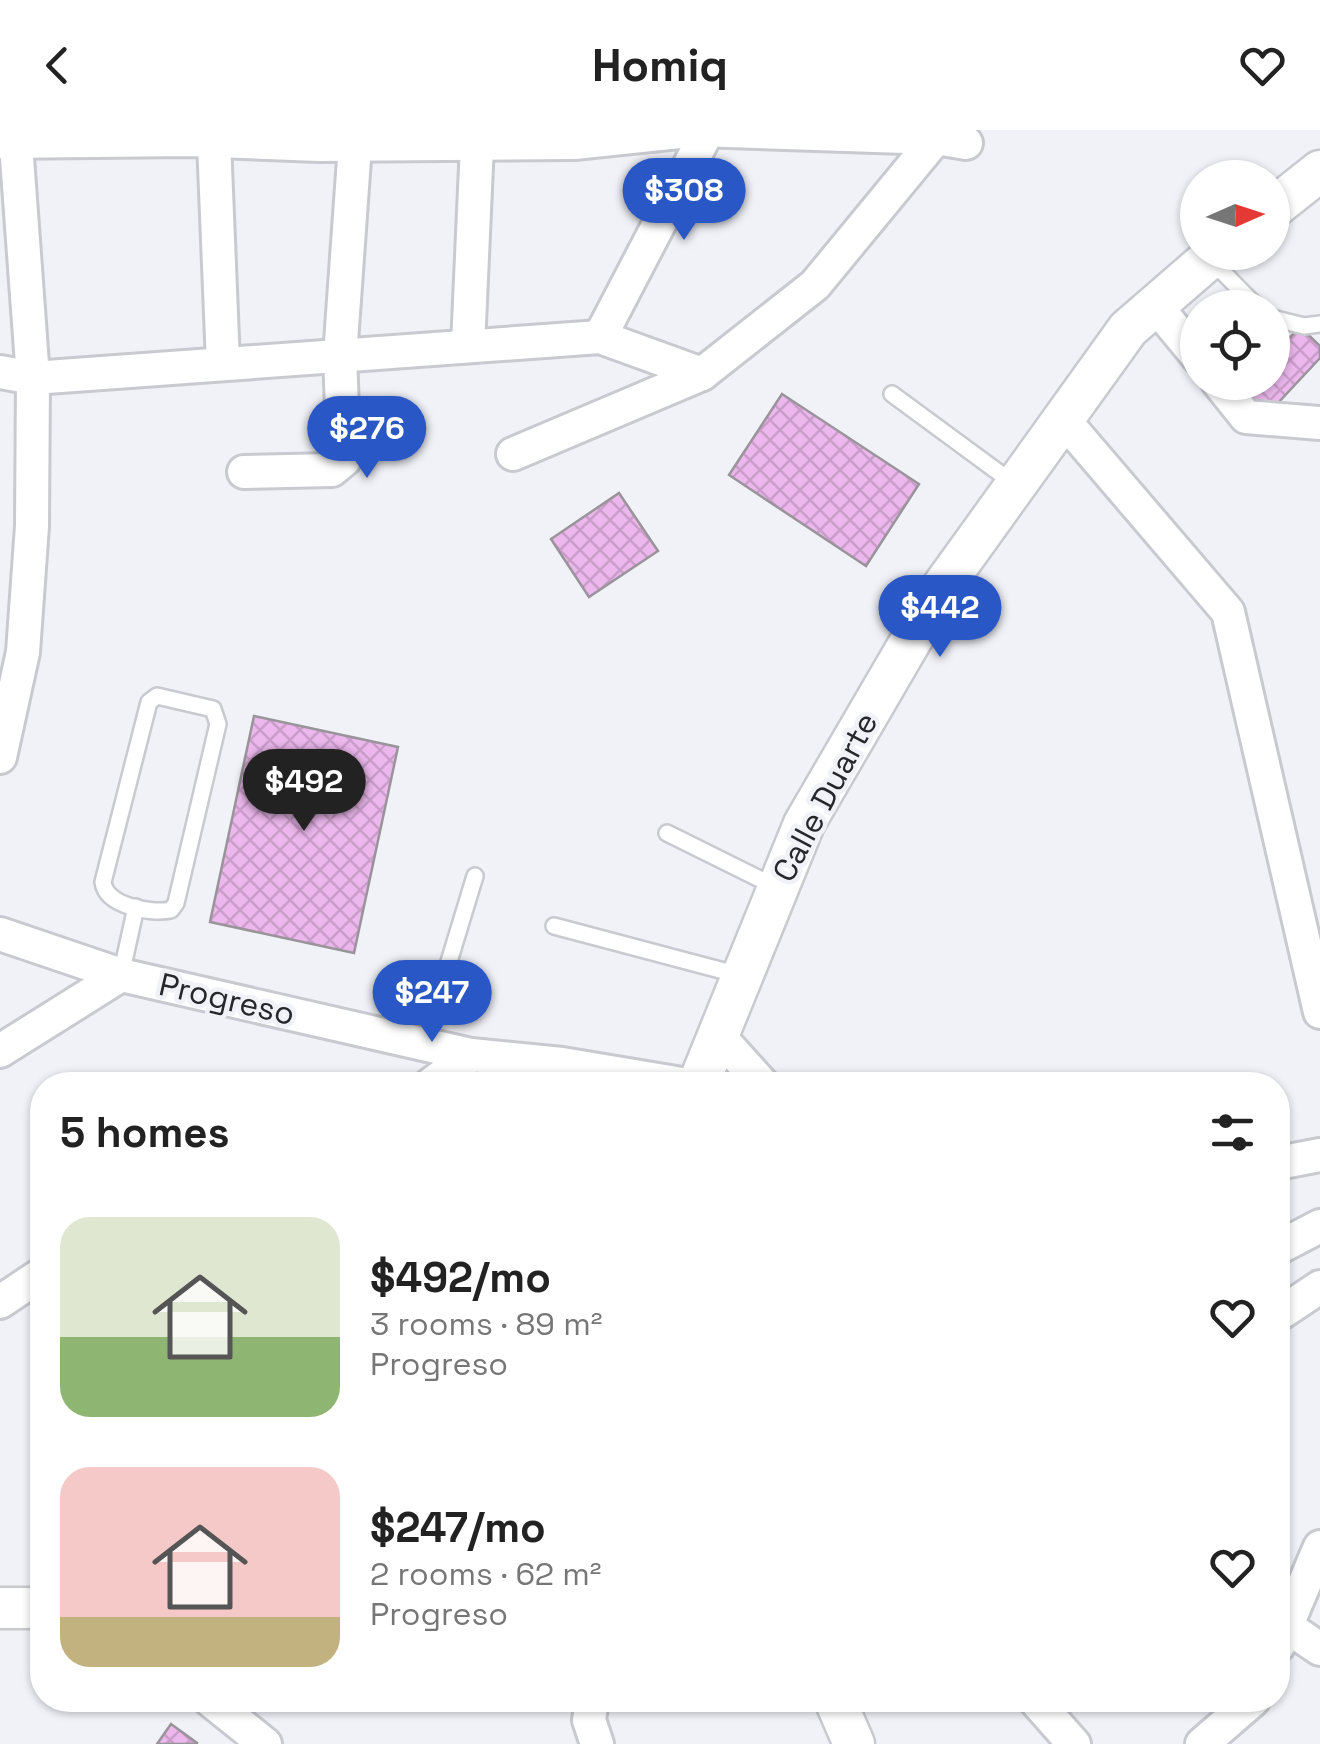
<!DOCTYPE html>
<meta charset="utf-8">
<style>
body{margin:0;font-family:"Space Grotesk",sans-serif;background:#f6f6f6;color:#222;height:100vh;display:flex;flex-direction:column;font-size:38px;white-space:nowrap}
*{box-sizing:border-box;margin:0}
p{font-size:32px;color:#767676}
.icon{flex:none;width:55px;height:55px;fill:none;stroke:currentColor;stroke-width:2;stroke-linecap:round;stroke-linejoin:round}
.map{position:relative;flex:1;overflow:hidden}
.panel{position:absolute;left:30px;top:942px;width:1260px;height:640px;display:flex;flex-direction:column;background:#fff;border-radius:40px;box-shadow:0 2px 8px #0004}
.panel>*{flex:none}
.needle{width:65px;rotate:87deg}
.controls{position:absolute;left:1180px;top:30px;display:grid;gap:20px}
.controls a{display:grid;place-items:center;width:110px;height:110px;border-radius:50%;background:#fff;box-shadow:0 2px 8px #0004;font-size:50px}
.price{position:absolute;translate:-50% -85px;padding:0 22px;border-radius:35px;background:#2a57c6;color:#fff;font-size:32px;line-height:65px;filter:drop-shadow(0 2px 5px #0008)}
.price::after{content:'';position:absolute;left:50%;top:60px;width:30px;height:22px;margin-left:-15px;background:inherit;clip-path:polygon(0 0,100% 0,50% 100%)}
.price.on{background:#222;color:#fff}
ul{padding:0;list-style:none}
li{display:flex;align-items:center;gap:30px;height:250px;padding:0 30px}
li span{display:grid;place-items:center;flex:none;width:280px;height:200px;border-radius:30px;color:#555}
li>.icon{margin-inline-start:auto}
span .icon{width:120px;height:120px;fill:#fffc;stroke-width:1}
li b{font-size:42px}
h2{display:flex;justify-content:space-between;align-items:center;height:120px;padding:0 30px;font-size:42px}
header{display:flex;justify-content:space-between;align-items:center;height:130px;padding:0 30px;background:#fff;font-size:45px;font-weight:600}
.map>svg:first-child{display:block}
.building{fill:url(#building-cross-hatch);stroke:#999499;stroke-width:2.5}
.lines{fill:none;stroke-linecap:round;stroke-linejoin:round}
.service-casing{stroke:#c8cad0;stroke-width:20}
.minor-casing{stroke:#c8cad0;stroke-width:38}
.tertiary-casing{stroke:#c8cad0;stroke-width:45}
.service{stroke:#fff;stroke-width:15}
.minor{stroke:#fff;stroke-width:32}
.tertiary{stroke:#fff;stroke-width:40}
.labels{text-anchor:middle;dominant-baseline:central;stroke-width:9;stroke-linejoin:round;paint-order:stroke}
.street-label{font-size:32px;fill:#27272a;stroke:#f0f2f8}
</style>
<header><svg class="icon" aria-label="back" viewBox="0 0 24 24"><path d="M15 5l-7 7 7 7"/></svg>Homiq<svg class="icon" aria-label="heart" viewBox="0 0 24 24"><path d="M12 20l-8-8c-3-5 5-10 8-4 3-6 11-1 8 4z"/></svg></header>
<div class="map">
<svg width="1320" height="1614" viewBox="0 0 1320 1614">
<defs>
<pattern id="building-cross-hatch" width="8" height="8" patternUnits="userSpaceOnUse" patternTransform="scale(2.5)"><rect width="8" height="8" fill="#ebb7ec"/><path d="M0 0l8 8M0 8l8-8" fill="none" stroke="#ca9dcb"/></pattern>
</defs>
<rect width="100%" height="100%" fill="#f0f2f8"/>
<g class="building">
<path d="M 1300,197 L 1320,216 L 1320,228 L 1263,289 L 1237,264 L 1248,252 L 1272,252 L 1272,226 Z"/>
<path d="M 782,264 L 919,354 L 866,436 L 729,345 Z"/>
<path d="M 619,363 L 658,421 L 589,467 L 551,409 Z"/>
<path d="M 254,586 L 398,617 L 354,823 L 210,792 Z"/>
<path d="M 171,1594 L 197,1613 L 197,1614 L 157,1614 Z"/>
</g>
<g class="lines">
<g class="service-casing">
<g id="service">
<path d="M 1212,131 L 1258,178"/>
<path d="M 1272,188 L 1304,196 L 1320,194"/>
<path d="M 892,264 L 1013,353"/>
<path d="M 157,566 L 213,579 L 218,594 L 176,773 L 171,780 C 150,784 106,776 103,752 L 149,572 Z"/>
<path d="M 667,703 L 776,757"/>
<path d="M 554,796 L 739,845"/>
<path d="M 121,845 L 136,777"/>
<path d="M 424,914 L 475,746"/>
</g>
</g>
<g class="minor-casing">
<g id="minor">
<path d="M 699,0 L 936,8 L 966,13"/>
<path d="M 214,11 L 223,234"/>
<path d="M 0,12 L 190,10 L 319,15 L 574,13 L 698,0"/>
<path d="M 1155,175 L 1198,227"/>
<path d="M 600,207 L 708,0"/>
<path d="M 468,216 L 477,14"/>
<path d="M 0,242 L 33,248 L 600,207 L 702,244"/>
<path d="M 1218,252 L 1246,287 L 1320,293"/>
<path d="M 1063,289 L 1228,482 L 1320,882"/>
<path d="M 513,324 L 702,244 L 815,155 L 936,8"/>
<path d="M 244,342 L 332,340 L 344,330 L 340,226 L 355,15"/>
<path d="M 0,627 L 23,522 L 32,396 L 33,248 L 15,0"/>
<path d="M 0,804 L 121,845 L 471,925 L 562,934 L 688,955"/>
<path d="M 717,904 L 763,955"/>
<path d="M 0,921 L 121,845"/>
<path d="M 430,955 L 471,925"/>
<path d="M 1278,1033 L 1320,1025"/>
<path d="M 1278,1118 L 1320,1096"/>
<path d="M 0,1172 L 42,1144"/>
<path d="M 1278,1185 L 1320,1157"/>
<path d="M 1286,1496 L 1320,1519"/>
<path d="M 1278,1516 L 1320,1417"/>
<path d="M 210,1570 L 265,1614"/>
<path d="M 592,1570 L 589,1590 L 597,1614"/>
<path d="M 1035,1570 L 1074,1614"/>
<path d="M 1202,1614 L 1253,1570"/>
</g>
</g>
<g class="tertiary-casing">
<g id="tertiary">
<path d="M 1272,79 L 1320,41"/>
<path d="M 698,955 L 804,694 L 941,459 L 1128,199 L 1217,122"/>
<path d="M 0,1478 L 42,1478"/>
<path d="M 835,1570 L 854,1614"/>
</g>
</g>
<use href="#service" class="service"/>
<use href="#minor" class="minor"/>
<use href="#tertiary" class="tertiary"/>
</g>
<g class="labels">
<g class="street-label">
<text transform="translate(825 667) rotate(-62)">Calle Duarte</text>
<text transform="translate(227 869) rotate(13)">Progreso</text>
</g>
</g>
</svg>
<div class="controls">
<a><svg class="needle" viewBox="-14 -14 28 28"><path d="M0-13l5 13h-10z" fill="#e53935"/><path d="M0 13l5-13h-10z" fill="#767676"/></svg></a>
<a><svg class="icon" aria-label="locate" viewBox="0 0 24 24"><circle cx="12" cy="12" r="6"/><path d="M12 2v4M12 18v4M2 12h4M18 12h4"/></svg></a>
</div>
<b class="price" style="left:684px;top:113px">$308</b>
<b class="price" style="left:367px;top:351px">$276</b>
<b class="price" style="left:940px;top:530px">$442</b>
<b class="price on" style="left:304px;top:704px">$492</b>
<b class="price" style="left:432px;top:915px">$247</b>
<section class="panel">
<h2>5 homes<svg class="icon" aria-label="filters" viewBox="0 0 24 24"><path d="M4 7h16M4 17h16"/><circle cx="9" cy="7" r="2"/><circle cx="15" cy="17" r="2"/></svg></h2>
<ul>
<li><span style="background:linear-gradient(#dfe7d0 60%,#8fb573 0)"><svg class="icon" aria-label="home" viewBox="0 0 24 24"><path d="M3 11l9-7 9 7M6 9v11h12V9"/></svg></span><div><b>$492/mo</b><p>3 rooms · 89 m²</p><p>Progreso</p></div><svg class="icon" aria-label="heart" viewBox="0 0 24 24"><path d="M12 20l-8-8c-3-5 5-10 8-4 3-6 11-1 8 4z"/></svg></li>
<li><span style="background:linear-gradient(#f6c9c9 75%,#c2b280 0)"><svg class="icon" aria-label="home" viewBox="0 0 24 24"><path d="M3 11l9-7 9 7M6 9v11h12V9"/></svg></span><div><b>$247/mo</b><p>2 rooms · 62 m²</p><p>Progreso</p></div><svg class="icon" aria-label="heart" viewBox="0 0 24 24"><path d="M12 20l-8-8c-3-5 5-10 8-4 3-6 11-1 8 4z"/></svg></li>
</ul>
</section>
</div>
